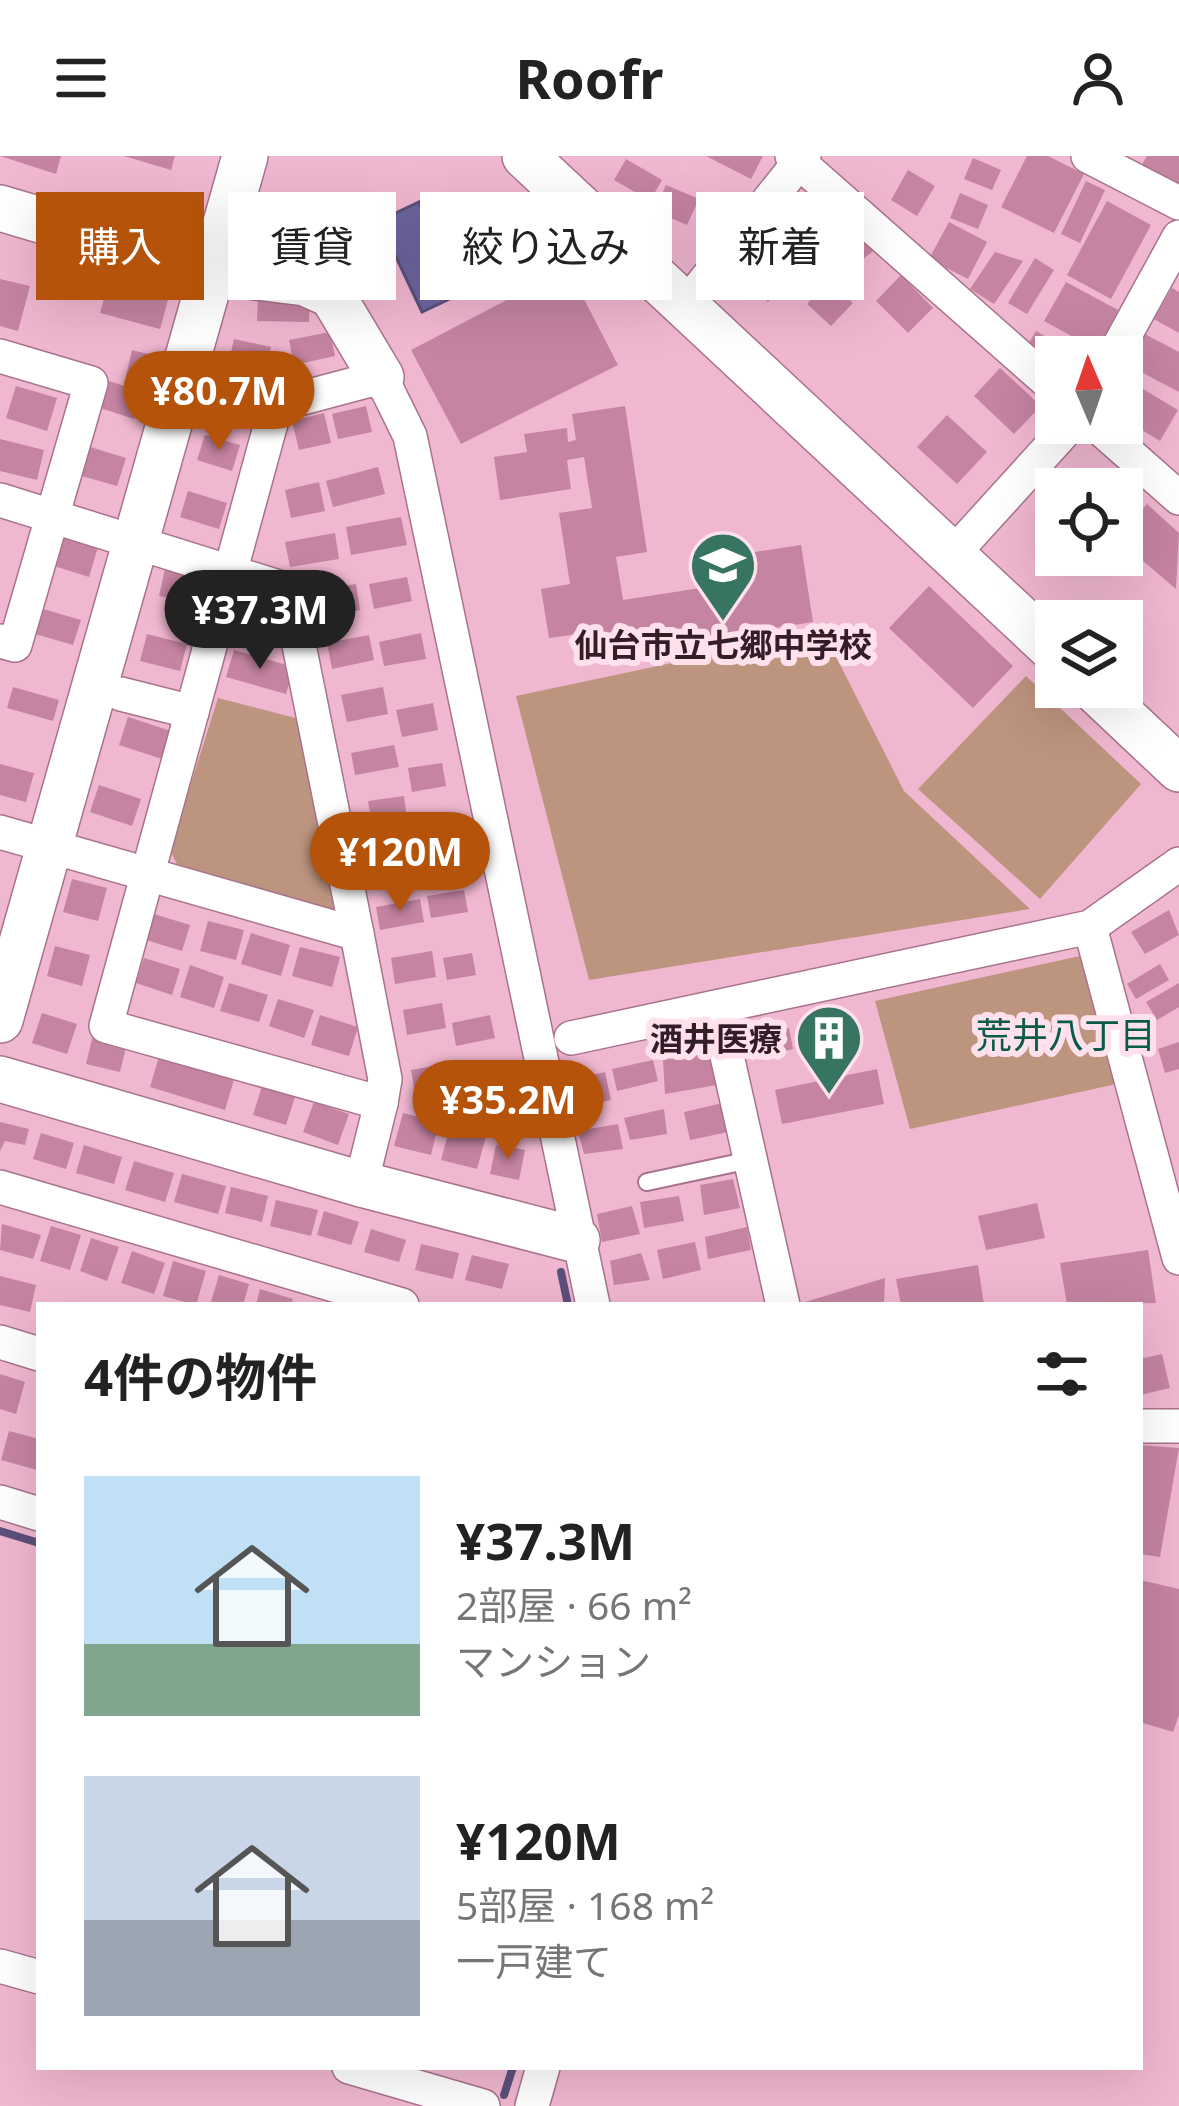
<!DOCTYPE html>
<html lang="ja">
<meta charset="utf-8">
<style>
body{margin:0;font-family:"Noto Sans","Noto Sans JP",sans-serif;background:#f6f6f6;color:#222;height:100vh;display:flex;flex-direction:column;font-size:45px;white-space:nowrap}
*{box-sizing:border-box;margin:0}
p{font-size:39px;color:#767676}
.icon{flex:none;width:66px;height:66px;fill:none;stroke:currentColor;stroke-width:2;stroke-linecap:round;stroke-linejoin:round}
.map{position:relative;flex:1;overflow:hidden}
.panel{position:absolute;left:36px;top:1146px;width:1107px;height:768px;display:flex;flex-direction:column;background:#fff;border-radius:0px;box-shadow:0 12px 48px #0002}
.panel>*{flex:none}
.top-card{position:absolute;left:36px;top:36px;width:1107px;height:108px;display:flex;gap:24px}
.needle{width:78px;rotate:358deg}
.buttons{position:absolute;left:1035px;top:180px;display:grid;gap:24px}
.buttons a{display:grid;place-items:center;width:108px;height:108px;border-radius:0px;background:#fff;box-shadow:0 12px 48px #0002;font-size:60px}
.price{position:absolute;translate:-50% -102px;padding:0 27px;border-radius:42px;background:#b45309;color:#fff;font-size:39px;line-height:78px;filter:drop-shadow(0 3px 6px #0008)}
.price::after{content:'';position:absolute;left:50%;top:72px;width:36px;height:27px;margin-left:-18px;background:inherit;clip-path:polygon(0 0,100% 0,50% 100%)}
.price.active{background:#222;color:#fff}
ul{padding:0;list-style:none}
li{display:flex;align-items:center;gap:36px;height:300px;padding:0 48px}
li span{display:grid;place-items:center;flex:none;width:336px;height:240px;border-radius:0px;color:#555}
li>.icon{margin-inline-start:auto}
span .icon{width:144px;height:144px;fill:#fffc;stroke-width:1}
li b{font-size:51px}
h2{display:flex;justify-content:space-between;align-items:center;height:144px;padding:0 48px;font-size:51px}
.tag{padding:0 42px;border-radius:0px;background:#fff;box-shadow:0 12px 48px #0002;font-size:42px;line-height:108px}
.tag.active{background:#b45309;color:#fff}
header{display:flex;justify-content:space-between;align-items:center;height:156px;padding:0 48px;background:#fff;font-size:54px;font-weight:700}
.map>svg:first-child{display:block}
.green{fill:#bd947e}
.water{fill:#6e659f;stroke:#5c507b;stroke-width:3}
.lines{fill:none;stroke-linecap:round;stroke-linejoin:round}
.stream{stroke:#5c507b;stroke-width:8}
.building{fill:#c584a2}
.lane-casing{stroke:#a8738c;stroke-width:20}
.street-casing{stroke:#a8738c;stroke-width:36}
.secondary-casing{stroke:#a8738c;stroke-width:48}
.lane{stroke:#fff;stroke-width:16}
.street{stroke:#fff;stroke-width:33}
.secondary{stroke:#fff;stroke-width:45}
.labels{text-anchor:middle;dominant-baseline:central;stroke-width:12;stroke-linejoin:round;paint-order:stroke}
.poi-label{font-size:33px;font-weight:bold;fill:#331e28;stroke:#ffe1ee}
.neighbourhood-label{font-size:36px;fill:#085b46;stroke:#ffe1ee}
</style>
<header><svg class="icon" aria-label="menu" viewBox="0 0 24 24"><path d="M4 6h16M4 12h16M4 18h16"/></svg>Roofr<svg class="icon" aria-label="person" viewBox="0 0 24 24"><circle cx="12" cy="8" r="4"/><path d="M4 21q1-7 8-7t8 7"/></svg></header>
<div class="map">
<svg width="1179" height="1950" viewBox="0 0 1179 1950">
<rect width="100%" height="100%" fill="#f0b7d0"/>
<g class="green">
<path d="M 823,475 L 904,635 L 1030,753 L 589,824 L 516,540 Z"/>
<path d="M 1026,520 L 1141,628 L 1040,743 L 918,633 Z"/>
<path d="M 218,542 L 303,564 L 345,746 L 335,755 L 179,712 L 170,694 Z"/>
<path d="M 1080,800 L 1121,927 L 910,973 L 875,845 Z"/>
</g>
<path class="water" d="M 419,46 L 462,137 L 422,156 L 379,65 Z"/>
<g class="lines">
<g class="stream">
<path d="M 561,1116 L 568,1149"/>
<path d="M 0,1375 L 39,1387"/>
<path d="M 504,1939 L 513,1911"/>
</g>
</g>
<g class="building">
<path d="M 0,0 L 61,0 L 56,18 Z"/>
<path d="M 124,0 L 175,0 L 171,14 Z"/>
<path d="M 706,0 L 763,0 L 751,23 Z"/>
<path d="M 1027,0 L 1048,0 L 1084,18 L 1054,77 L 1001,51 Z"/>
<path d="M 1147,0 L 1179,0 L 1179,34 L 1141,10 Z"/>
<path d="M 973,2 L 1001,14 L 992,34 L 964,23 Z"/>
<path d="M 626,3 L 662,24 L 650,45 L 614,24 Z"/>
<path d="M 908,14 L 935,30 L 917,60 L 891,44 Z"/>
<path d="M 1086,25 L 1105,34 L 1080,87 L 1061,78 Z"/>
<path d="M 666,29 L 699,43 L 687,69 L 654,55 Z"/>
<path d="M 814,36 L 838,60 L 813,86 L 788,62 Z"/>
<path d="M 960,37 L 988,49 L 978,73 L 950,62 Z"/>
<path d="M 1107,45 L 1151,69 L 1111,143 L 1067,119 Z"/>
<path d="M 949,66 L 987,86 L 968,123 L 929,103 Z"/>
<path d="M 853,67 L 878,91 L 852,112 L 829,90 Z"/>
<path d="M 781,83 L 806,106 L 768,146 L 744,123 Z"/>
<path d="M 995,96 L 1023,105 L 994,148 L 970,133 Z"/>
<path d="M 1035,102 L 1054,114 L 1027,158 L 1008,147 Z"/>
<path d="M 568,112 L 618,209 L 461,288 L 411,194 Z"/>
<path d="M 901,119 L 933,152 L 908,177 L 876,145 Z"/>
<path d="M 0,123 L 30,130 L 18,175 L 0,170 Z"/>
<path d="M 828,125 L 853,147 L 831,170 L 807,148 Z"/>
<path d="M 1066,126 L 1118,154 L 1097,194 L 1044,165 Z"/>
<path d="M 108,128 L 168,144 L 160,173 L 100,157 Z"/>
<path d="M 1172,132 L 1179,136 L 1179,177 L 1154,163 Z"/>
<path d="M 258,142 L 310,142 L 309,166 L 257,165 Z"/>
<path d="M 1036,175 L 1081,201 L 1056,201 L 1056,216 L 1023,197 Z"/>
<path d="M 1139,175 L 1179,196 L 1179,236 L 1122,206 Z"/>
<path d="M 330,176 L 335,200 L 294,209 L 289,184 Z"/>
<path d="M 234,183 L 271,191 L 266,213 L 229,205 Z"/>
<path d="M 132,194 L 152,199 L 146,225 L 126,220 Z"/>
<path d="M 1000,212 L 1041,250 L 1014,278 L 974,240 Z"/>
<path d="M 106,224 L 143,236 L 134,263 L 97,251 Z"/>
<path d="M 1128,224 L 1178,254 L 1160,285 L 1122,262 L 1122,233 Z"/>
<path d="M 225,226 L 257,234 L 250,263 L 217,255 Z"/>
<path d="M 16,230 L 57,242 L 47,275 L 6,262 Z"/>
<path d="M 366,250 L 372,276 L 338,283 L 332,258 Z"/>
<path d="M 625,250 L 647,396 L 616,401 L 623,444 L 707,431 L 702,404 L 801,389 L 813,466 L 581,502 L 578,478 L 549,482 L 541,433 L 570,428 L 559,357 L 592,352 L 584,301 L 567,304 L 571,333 L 500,344 L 494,301 L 527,296 L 524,278 L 567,272 L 568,286 L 576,284 L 572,258 Z"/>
<path d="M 324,257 L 331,287 L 299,294 L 292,265 Z"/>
<path d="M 947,259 L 987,296 L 957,328 L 917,291 Z"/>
<path d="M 205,279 L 240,289 L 232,315 L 197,304 Z"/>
<path d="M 0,283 L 44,294 L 37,324 L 0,315 Z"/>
<path d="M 87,290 L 126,302 L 117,330 L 78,319 Z"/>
<path d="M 378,311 L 385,338 L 333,351 L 326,325 Z"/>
<path d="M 319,326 L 325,355 L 291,362 L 285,334 Z"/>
<path d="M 188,335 L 227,347 L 219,373 L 180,361 Z"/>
<path d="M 1147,348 L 1179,377 L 1176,433 L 1122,387 L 1122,375 Z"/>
<path d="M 401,361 L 407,389 L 351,399 L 346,371 Z"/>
<path d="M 335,377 L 339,403 L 290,411 L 285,386 Z"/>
<path d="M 63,380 L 98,391 L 89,421 L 54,410 Z"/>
<path d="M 165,413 L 200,420 L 194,447 L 159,440 Z"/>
<path d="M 407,421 L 412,445 L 374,453 L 369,428 Z"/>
<path d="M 356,428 L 360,454 L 322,461 L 318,435 Z"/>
<path d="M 929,430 L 1013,510 L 973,552 L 889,472 Z"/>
<path d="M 248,443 L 282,454 L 273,481 L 239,470 Z"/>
<path d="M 43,453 L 81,464 L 73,489 L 35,478 Z"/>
<path d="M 421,477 L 426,503 L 384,510 L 379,486 Z"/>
<path d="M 147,478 L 187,488 L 180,515 L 140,505 Z"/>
<path d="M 369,479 L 374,504 L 332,513 L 327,487 Z"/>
<path d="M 234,494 L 294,511 L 286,538 L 226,521 Z"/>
<path d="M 13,531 L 59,544 L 53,565 L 7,552 Z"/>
<path d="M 383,531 L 388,558 L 347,566 L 341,539 Z"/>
<path d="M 433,547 L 438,574 L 402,581 L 396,554 Z"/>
<path d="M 128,561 L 171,575 L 162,603 L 119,589 Z"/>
<path d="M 394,589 L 399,611 L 355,619 L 351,597 Z"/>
<path d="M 442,607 L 446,630 L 412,636 L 408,612 Z"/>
<path d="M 0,608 L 34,617 L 26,646 L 0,639 Z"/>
<path d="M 99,629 L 141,643 L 132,670 L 90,656 Z"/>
<path d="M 404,640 L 407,663 L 372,669 L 368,645 Z"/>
<path d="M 460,669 L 463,688 L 425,694 L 421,675 Z"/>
<path d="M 412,689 L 415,713 L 373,719 L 369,695 Z"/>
<path d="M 72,723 L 107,732 L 98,765 L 63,756 Z"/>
<path d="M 464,734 L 468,756 L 431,762 L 427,740 Z"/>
<path d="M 420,743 L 424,766 L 380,774 L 376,751 Z"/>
<path d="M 1169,754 L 1179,779 L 1145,798 L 1131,776 Z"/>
<path d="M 154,758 L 190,769 L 182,795 L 146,784 Z"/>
<path d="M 208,765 L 244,774 L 236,804 L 200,795 Z"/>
<path d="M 251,777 L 290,789 L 281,820 L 241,808 Z"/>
<path d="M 55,790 L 90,799 L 82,830 L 47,820 Z"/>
<path d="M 300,791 L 340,801 L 332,831 L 292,820 Z"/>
<path d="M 432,795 L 436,821 L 395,828 L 391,802 Z"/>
<path d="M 472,797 L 476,819 L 447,824 L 443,802 Z"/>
<path d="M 144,802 L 180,813 L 172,839 L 136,827 Z"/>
<path d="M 1160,808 L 1169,824 L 1136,843 L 1127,828 Z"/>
<path d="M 190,809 L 224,821 L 214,852 L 180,841 Z"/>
<path d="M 229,827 L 268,839 L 259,866 L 220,855 Z"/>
<path d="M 1179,827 L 1179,851 L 1157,864 L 1146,846 Z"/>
<path d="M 278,843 L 314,854 L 304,882 L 269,870 Z"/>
<path d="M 442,847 L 446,872 L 407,879 L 403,854 Z"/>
<path d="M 42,857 L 77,868 L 67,898 L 32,887 Z"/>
<path d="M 840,857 L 845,882 L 804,891 L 800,865 Z"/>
<path d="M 320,859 L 358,871 L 349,900 L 311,889 Z"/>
<path d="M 490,859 L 495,882 L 456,890 L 452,867 Z"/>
<path d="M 789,872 L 793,893 L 755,902 L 752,878 Z"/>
<path d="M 708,877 L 717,929 L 665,938 L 662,887 Z"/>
<path d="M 93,879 L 127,887 L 120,916 L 86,908 Z"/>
<path d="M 1179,886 L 1179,913 L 1165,917 L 1158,893 Z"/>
<path d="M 160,897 L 235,920 L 225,954 L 150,931 Z"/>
<path d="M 653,904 L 658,925 L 617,935 L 612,913 Z"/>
<path d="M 457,906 L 461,930 L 415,937 L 411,914 Z"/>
<path d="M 877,913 L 884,948 L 782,968 L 775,934 Z"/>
<path d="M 605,916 L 611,944 L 574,952 L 570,924 Z"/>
<path d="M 509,920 L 515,946 L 470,956 L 464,930 Z"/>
<path d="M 263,927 L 296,938 L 286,969 L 253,959 Z"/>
<path d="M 314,946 L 349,958 L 338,989 L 303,976 Z"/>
<path d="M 727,946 L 733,975 L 690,984 L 684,956 Z"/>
<path d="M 664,953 L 667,978 L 630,984 L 624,962 Z"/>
<path d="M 403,957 L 439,966 L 431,999 L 394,990 Z"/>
<path d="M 0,966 L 29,973 L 25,989 L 5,985 L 0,995 Z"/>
<path d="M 618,968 L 623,993 L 584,998 L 578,975 Z"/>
<path d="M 450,970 L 486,980 L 477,1013 L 441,1004 Z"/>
<path d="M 41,977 L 74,987 L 66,1013 L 33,1003 Z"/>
<path d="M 84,989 L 122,1001 L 114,1028 L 76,1017 Z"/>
<path d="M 496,989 L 525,994 L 519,1024 L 490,1018 Z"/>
<path d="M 134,1005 L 174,1017 L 165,1046 L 125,1034 Z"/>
<path d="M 182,1018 L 226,1030 L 218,1058 L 174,1046 Z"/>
<path d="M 733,1023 L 740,1052 L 704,1059 L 700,1029 Z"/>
<path d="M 231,1031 L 268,1040 L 262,1066 L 225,1057 Z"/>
<path d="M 679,1040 L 684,1065 L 644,1072 L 640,1046 Z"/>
<path d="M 276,1044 L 318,1054 L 311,1080 L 270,1070 Z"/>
<path d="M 1037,1047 L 1045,1082 L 986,1094 L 978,1060 Z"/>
<path d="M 632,1050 L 640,1078 L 602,1086 L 597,1058 Z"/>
<path d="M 324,1055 L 359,1066 L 351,1089 L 317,1079 Z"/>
<path d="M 2,1068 L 41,1079 L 33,1103 L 0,1094 Z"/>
<path d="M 51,1070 L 81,1079 L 70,1114 L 40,1105 Z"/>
<path d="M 747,1071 L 751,1094 L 708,1103 L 705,1081 Z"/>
<path d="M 371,1073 L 406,1084 L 399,1106 L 364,1096 Z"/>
<path d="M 91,1082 L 119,1091 L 107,1125 L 80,1115 Z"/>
<path d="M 695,1086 L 701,1114 L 663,1123 L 657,1094 Z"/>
<path d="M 421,1088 L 459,1097 L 453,1123 L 415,1114 Z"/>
<path d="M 1148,1094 L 1156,1147 L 1067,1149 L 1060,1107 Z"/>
<path d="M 132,1095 L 165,1107 L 154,1138 L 121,1127 Z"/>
<path d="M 641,1097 L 650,1124 L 614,1129 L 610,1105 Z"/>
<path d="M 472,1099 L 509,1108 L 502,1133 L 465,1124 Z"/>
<path d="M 173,1105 L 206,1115 L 196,1149 L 163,1140 Z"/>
<path d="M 978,1109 L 984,1149 L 901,1149 L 896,1123 Z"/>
<path d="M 219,1119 L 249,1128 L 243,1149 L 210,1149 Z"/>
<path d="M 0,1120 L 36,1129 L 30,1156 L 0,1149 Z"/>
<path d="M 885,1122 L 884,1149 L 798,1149 L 798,1148 Z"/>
<path d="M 260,1133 L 293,1143 L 291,1149 L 256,1149 Z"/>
<path d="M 1162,1198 L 1170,1232 L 1140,1239 L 1140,1203 Z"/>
<path d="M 0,1218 L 25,1226 L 16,1258 L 0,1253 Z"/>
<path d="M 9,1275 L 39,1283 L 37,1314 L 1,1304 Z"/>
<path d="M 1140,1289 L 1179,1292 L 1160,1401 L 1140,1398 Z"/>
<path d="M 1140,1424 L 1179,1433 L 1179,1559 L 1173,1576 L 1140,1566 Z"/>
</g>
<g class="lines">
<g class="lane-casing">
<path id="lane" d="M 647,1026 L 750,1004"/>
</g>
<g class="street-casing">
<g id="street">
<path d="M 792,0 L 1056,233"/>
<path d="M 1088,0 L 1179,47"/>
<path d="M 685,150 L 804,0"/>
<path d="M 0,200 L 91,227 L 15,489 L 0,485"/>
<path d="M 1113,201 L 1179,81"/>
<path d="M 1094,267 L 1179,342"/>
<path d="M 0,344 L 288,434 L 357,778"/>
<path d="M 953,398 L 1072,267"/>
<path d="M 121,538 L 192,556"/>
<path d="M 0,676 L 357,778 L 385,923 L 381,947"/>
<path d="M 1090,771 L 1179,1102"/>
<path d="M 716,851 L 783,1149"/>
<path d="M 571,882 L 1090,771 L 1179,708"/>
<path d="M 361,1028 L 381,947 L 106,870 L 276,249 L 381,221 L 410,280 L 593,1149"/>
<path d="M 0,1031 L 402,1149"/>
<path d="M 0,1186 L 39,1198"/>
<path d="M 1140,1270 L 1179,1270"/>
<path d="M 0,1346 L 39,1358"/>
<path d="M 0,1810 L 39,1821"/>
<path d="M 349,1911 L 483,1950"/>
<path d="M 532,1950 L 543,1911"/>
</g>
</g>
<g class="secondary-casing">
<g id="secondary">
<path d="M 525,0 L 1056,496"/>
<path d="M 0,52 L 216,116 L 305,127 L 332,139 L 381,221"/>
<path d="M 1092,531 L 1179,613"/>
<path d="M 0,864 L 245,0"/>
<path d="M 0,923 L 361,1028 L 577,1084"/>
</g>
</g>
<use href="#lane" class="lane"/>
<use href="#street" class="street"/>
<use href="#secondary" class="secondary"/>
</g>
<defs>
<g id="school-pin" transform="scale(3.45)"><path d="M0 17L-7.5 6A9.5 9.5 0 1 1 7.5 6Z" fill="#377461" stroke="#ffe1ee"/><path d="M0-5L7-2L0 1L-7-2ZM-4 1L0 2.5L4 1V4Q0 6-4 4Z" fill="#fff"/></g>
<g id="building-pin" transform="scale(3.45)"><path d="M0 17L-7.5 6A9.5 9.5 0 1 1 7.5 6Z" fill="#377461" stroke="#ffe1ee"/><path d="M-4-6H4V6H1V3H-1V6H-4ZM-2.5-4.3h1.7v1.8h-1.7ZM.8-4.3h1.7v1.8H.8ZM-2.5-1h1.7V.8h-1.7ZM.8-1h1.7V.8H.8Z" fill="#fff"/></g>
</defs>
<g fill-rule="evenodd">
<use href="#school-pin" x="723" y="409"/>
<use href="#building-pin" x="829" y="882"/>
</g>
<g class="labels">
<g class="poi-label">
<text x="723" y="488">仙台市立七郷中学校</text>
<text x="782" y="882" text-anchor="end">酒井医療</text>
</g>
<g class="neighbourhood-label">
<text x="1066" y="878">荒井八丁目</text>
</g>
</g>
</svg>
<div class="buttons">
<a><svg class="needle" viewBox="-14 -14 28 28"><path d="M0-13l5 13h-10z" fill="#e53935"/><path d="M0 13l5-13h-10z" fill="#767676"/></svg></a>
<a><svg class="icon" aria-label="locate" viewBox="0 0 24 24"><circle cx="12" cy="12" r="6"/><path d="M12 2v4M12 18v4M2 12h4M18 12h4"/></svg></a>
<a><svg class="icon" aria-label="layers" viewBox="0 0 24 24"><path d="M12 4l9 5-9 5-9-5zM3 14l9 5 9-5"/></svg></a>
</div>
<b class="price" style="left:219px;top:297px">¥80.7M</b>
<b class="price active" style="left:260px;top:516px">¥37.3M</b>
<b class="price" style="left:400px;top:758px">¥120M</b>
<b class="price" style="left:508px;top:1006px">¥35.2M</b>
<div class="top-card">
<a class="tag active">購入</a>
<a class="tag">賃貸</a>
<a class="tag">絞り込み</a>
<a class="tag">新着</a>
</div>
<section class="panel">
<h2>4件の物件<svg class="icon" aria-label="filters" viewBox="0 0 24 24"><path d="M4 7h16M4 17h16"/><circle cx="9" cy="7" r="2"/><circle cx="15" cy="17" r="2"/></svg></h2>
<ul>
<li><span style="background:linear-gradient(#bfe0f5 70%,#7fa58c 0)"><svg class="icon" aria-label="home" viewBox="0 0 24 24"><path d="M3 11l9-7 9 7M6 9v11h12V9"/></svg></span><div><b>¥37.3M</b><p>2部屋 · 66 m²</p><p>マンション</p></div></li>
<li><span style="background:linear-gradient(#c9d6e8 60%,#9aa5b1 0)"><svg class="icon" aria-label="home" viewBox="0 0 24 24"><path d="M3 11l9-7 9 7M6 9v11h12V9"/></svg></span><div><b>¥120M</b><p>5部屋 · 168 m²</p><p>一戸建て</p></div></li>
</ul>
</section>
</div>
